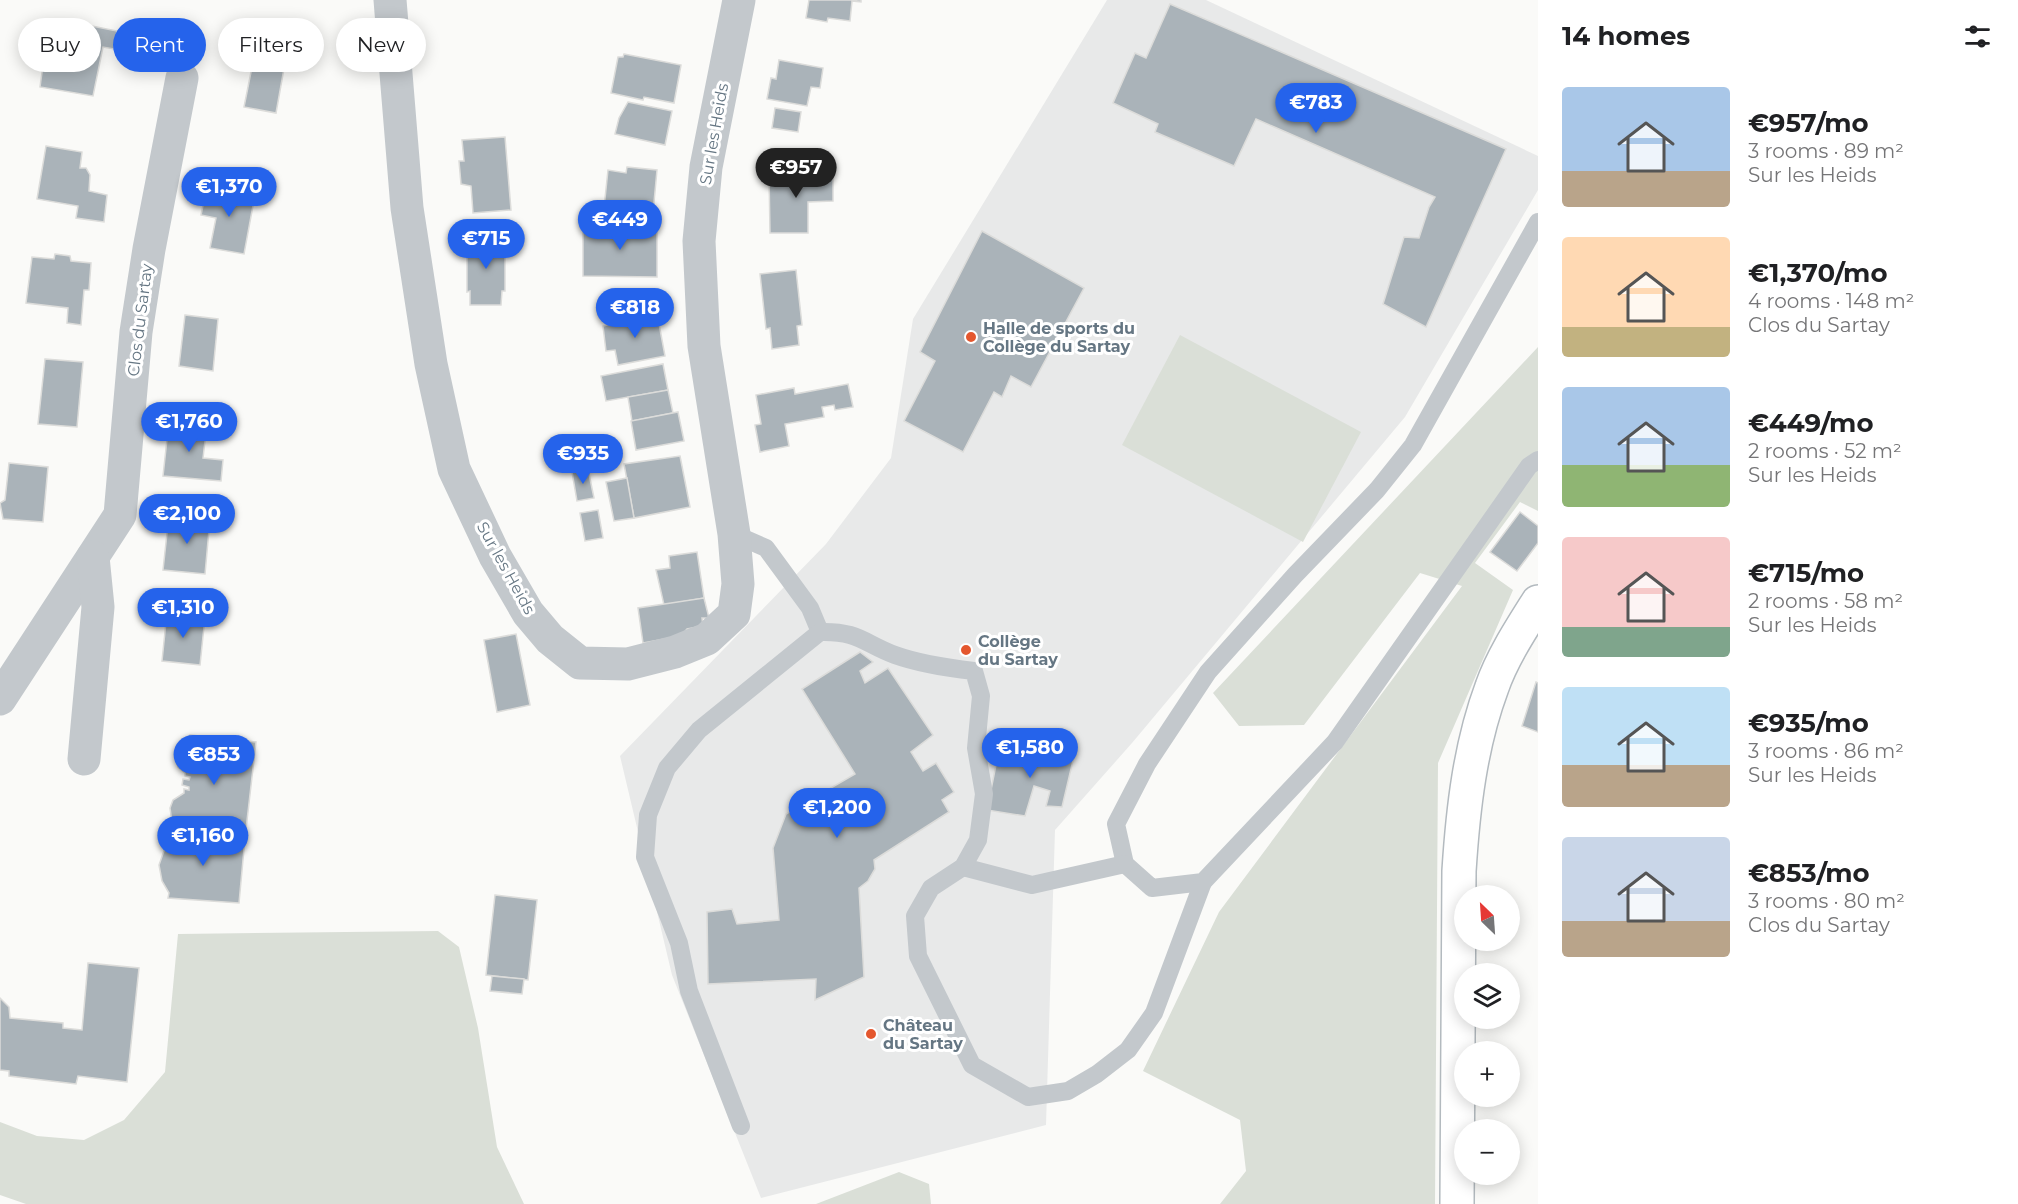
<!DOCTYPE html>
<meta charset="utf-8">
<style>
body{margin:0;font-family:Montserrat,sans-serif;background:#f2f2f2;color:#202124;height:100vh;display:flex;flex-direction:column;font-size:22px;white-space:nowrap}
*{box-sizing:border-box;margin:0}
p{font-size:20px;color:#757577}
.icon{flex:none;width:33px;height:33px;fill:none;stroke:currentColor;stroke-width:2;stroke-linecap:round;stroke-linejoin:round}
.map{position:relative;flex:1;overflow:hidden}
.details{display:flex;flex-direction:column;background:#fff;width:480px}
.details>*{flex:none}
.guide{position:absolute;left:18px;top:18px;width:570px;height:54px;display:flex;gap:12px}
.needle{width:39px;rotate:335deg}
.buttons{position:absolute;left:1454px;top:885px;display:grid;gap:12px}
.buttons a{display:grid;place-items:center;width:66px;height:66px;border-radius:50%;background:#fff;box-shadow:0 3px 15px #0003;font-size:30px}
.price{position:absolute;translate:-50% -51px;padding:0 14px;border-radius:21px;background:#2563eb;color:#fff;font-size:20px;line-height:39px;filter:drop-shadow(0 2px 3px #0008)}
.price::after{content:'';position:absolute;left:50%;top:36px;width:18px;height:14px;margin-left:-9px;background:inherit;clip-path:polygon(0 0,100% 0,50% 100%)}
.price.selected{background:#222;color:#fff}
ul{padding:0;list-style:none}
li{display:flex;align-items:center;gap:18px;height:150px;padding:0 24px}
li span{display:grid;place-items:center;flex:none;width:168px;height:120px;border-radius:6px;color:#555}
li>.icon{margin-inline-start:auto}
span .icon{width:72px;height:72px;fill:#fffc;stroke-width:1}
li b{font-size:26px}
h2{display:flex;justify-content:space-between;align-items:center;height:72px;padding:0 24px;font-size:26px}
.tag{padding:0 21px;border-radius:27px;background:#fff;box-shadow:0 3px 15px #0003;font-size:21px;line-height:54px}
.tag.selected{background:#2563eb;color:#fff}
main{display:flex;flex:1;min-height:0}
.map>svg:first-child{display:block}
.built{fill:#e8e9e9}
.green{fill:#dadfd7}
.building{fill:#aab3b9;stroke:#dcdcda;stroke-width:1.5}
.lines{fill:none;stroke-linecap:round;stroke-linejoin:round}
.secondary-casing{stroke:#b3babf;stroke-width:36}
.service{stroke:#c3c8cc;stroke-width:18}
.minor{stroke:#c3c8cc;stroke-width:33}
.secondary{stroke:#fff;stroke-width:33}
.poi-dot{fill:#e4572e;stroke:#fff;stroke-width:2}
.labels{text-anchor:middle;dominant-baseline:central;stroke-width:6;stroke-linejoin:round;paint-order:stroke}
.street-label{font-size:16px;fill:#657683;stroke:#fff}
.poi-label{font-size:16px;font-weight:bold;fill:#657683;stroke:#fff;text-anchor:start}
</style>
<main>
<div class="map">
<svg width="1538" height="1204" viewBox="0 0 1538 1204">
<rect width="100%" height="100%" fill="#fafaf8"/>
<path class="built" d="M 1107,0 L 1206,0 L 1538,156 L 1538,190 L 1405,417 L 1132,743 L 1055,830 L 1046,1125 L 761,1198 L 672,975 L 620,756 L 826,544 L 891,458 L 913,319 Z"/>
<g class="green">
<path d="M 1180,335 L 1361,432 L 1303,542 L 1122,445 Z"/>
<path d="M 1538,347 L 1538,511 L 1520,502 L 1475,563 L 1513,590 L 1438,763 L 1435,1204 L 1220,1204 L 1246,1171 L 1240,1120 L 1143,1071 L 1219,912 L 1462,586 L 1420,573 L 1304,725 L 1239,726 L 1213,693 Z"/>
<path d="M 438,931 L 459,947 L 478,1028 L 497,1147 L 524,1204 L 26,1204 L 0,1195 L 0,1122 L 37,1136 L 84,1140 L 124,1120 L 165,1072 L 178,934 Z"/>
<path d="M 899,1172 L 929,1184 L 931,1204 L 816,1204 Z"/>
</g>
<g class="building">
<path d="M 809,0 L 861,0 L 861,2 L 852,1 L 850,21 L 828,18 L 827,22 L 806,18 Z"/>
<path d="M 1170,4 L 1506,149 L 1426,327 L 1383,304 L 1404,237 L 1419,238 L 1429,207 L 1435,197 L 1256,119 L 1234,166 L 1155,132 L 1158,124 L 1113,103 L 1135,53 L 1146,58 Z"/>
<path d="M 82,24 L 117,31 L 114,49 L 103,47 L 93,96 L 40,87 L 45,51 L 65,55 L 69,39 L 81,42 Z"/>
<path d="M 624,54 L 681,65 L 674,103 L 644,97 L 643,100 L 611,93 L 618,57 L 623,57 Z"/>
<path d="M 254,57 L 285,63 L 276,113 L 244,107 Z"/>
<path d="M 779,60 L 823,68 L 820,88 L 811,87 L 807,106 L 767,99 L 771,78 L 776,79 Z"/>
<path d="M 628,102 L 672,111 L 665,145 L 615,134 L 619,118 Z"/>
<path d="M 775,108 L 801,112 L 798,132 L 772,128 Z"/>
<path d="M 505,137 L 511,210 L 473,213 L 471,186 L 461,184 L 459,161 L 464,161 L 462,140 Z"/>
<path d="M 46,146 L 82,152 L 80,168 L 86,168 L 90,175 L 89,191 L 107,195 L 104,222 L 76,218 L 78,206 L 37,199 Z"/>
<path d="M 627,167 L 657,170 L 653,213 L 604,208 L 608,170 L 626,173 Z"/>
<path d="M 833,173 L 833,201 L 808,202 L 808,233 L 770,233 L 769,174 Z"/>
<path d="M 207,186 L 255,195 L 244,254 L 210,248 L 216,218 L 201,215 Z"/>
<path d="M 583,225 L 657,226 L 657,277 L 583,276 Z"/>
<path d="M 982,231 L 1084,288 L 1031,387 L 1011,376 L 1002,397 L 994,392 L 963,452 L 904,421 L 935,361 L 920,352 Z"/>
<path d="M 467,236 L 505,236 L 505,291 L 502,291 L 501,305 L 470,305 L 470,291 L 467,292 Z"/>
<path d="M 55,254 L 70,256 L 71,261 L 91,263 L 89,290 L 84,290 L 81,325 L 67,323 L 68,308 L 26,303 L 32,257 L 54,259 Z"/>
<path d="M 796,270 L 802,325 L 797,326 L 799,345 L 772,349 L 770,328 L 766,329 L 760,274 Z"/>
<path d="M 657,313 L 665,356 L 618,365 L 615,350 L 606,351 L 603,326 Z"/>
<path d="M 185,315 L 218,319 L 213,371 L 179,366 Z"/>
<path d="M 45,359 L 83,362 L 77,427 L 38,424 Z"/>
<path d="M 663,364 L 668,390 L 606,401 L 601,376 Z"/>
<path d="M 848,384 L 853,407 L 835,410 L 834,405 L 822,407 L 824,417 L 785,424 L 789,446 L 760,452 L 755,425 L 761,424 L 756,395 L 794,388 L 795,394 Z"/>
<path d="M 668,390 L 673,413 L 632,421 L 628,397 Z"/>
<path d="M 678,412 L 684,441 L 636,450 L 631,421 Z"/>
<path d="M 169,421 L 207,424 L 203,458 L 223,460 L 221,481 L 163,476 Z"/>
<path d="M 680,456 L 690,507 L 634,518 L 624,464 Z"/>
<path d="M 9,463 L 48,467 L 43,522 L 3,519 L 0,503 L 5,500 Z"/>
<path d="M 588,469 L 594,498 L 577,501 L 572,472 Z"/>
<path d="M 627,478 L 634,518 L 614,521 L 606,482 Z"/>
<path d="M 598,510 L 603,538 L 585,541 L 580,513 Z"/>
<path d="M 1520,512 L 1538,526 L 1538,543 L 1517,571 L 1490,552 Z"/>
<path d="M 169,515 L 210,519 L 205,574 L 163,570 Z"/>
<path d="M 697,552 L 704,598 L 664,605 L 656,570 L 670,568 L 669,556 Z"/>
<path d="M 704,598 L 709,618 L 702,618 L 703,626 L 687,629 L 681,636 L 643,643 L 638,608 Z"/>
<path d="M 167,612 L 205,617 L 200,665 L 162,661 Z"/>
<path d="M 516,634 L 530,705 L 497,712 L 484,640 Z"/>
<path d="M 860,652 L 873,662 L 860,671 L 865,683 L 888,668 L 933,735 L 911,752 L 923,771 L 936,763 L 954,792 L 942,800 L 949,812 L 874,860 L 875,869 L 868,881 L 859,888 L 864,977 L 815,1000 L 816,979 L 708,984 L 707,912 L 732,909 L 737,924 L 779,920 L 773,848 L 786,814 L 855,774 L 802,689 Z"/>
<path d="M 1536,682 L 1538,683 L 1538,732 L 1522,726 Z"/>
<path d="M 190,735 L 256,742 L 245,838 L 179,831 L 172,822 L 170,808 L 173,800 L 184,793 L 184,789 L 189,790 L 189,787 L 182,785 L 183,779 L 189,780 L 190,777 L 185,776 L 185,773 L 178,767 L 175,754 L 178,745 L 189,738 Z"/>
<path d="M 1028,743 L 1075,752 L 1062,807 L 1046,806 L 1050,791 L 1034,786 L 1025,816 L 987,810 L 997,760 L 1014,762 L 1016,748 L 1026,752 Z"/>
<path d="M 175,831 L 245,838 L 239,903 L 168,898 L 169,893 L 162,881 L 159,865 L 165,848 L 174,840 Z"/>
<path d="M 495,895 L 537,900 L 528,980 L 486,975 Z"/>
<path d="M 88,963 L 139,968 L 127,1082 L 78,1076 L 76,1084 L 9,1076 L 9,1071 L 0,1070 L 0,998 L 9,1007 L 10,1018 L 63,1023 L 63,1028 L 82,1030 Z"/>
<path d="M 492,976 L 524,979 L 522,994 L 490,991 Z"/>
</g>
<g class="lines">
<g class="secondary-casing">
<path id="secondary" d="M 1457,1204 L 1459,871 C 1463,809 1470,746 1492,687 C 1502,658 1521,629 1538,602"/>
</g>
<g class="service">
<path d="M 1538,222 L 1413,445 L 1377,490 L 1295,575 L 1208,672 L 1147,764 L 1116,824 L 1125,864 L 1152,888 L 1203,882 L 1335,742 L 1529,466 L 1538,460"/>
<path d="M 734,534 L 766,548 L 810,608 L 820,632"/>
<path d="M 963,867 L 1032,885 L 1125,864"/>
<path d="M 741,1126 L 689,991 L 679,943 L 645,857 L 648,815 L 667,768 L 699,730 L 820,632 C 859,631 863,643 895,655 C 920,664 948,668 974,671 L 981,696 L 976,748 L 984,794 L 978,840 L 963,867 L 931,888 L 915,916 L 918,956 L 972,1065 L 1028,1097 L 1068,1091 L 1097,1074 L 1128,1050 L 1154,1013 L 1203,882"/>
</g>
<g class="minor">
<path d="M 390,0 L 407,208 L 431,364 L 454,469 L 495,556 L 528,613 L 550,639 L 580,663 L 628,664 L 675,652 L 707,639 L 734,614 L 738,584 L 734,534 L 704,346 L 699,241 L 706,167 L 739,0"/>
<path d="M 0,699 L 120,515 L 136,332 L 149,249 L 182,78"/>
<path d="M 84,759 L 98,607 L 93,557"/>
</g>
<use href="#secondary" class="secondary"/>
</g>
<g class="poi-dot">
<circle cx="971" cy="337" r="6"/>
<circle cx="966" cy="650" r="6"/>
<circle cx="871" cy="1034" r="6"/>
</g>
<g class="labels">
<g class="street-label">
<text transform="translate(714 134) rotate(-80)">Sur les Heids</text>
<text transform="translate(140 320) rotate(-83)">Clos du Sartay</text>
<text transform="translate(506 568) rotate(61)">Sur les Heids</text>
</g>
<g class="poi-label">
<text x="983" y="328">Halle de sports du<tspan x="983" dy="18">Collège du Sartay</tspan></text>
<text x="978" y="641">Collège<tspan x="978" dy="18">du Sartay</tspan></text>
<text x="883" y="1025">Château<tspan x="883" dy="18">du Sartay</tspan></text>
</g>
</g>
</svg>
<div class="buttons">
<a><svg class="needle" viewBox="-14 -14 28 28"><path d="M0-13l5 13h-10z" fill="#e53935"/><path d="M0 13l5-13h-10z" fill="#757577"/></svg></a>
<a><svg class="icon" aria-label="layers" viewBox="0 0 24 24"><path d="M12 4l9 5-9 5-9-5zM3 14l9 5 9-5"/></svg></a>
<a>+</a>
<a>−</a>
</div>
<b class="price" style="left:1316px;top:134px">€783</b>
<b class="price selected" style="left:796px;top:199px">€957</b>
<b class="price" style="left:229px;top:218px">€1,370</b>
<b class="price" style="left:620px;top:251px">€449</b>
<b class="price" style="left:486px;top:270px">€715</b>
<b class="price" style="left:635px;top:339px">€818</b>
<b class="price" style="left:189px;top:453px">€1,760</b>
<b class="price" style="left:583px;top:485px">€935</b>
<b class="price" style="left:187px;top:545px">€2,100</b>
<b class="price" style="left:183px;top:639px">€1,310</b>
<b class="price" style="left:1030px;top:779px">€1,580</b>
<b class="price" style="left:214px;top:786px">€853</b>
<b class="price" style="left:837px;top:839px">€1,200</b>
<b class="price" style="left:203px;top:867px">€1,160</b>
<div class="guide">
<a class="tag">Buy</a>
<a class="tag selected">Rent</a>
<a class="tag">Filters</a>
<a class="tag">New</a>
</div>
</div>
<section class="details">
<h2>14 homes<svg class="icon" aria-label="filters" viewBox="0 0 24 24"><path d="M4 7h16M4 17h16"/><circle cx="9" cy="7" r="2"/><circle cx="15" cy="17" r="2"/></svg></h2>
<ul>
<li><span style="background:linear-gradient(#a9c7e8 70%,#b9a48a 0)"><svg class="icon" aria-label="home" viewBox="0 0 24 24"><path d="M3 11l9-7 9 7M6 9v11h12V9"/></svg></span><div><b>€957/mo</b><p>3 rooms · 89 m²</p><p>Sur les Heids</p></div></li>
<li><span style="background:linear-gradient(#ffd9b3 75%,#c2b280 0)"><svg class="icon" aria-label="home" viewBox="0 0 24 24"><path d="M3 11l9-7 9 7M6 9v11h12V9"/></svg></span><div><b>€1,370/mo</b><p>4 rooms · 148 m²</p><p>Clos du Sartay</p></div></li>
<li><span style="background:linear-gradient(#a9c7e8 65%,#8fb573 0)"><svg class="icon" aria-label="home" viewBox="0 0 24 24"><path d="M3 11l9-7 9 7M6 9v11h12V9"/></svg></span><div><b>€449/mo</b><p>2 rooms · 52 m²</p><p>Sur les Heids</p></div></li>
<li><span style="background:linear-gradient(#f6c9c9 75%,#7fa58c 0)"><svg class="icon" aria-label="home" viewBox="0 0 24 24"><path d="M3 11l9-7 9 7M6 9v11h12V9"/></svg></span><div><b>€715/mo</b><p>2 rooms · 58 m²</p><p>Sur les Heids</p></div></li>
<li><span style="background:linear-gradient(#bfe0f5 65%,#b9a48a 0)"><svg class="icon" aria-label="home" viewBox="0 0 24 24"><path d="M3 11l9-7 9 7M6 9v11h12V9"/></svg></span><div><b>€935/mo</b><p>3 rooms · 86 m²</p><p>Sur les Heids</p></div></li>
<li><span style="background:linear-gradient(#c9d6e8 70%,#b9a48a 0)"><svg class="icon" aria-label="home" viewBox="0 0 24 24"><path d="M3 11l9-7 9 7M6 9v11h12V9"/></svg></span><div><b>€853/mo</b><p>3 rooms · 80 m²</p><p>Clos du Sartay</p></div></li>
</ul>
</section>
</main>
